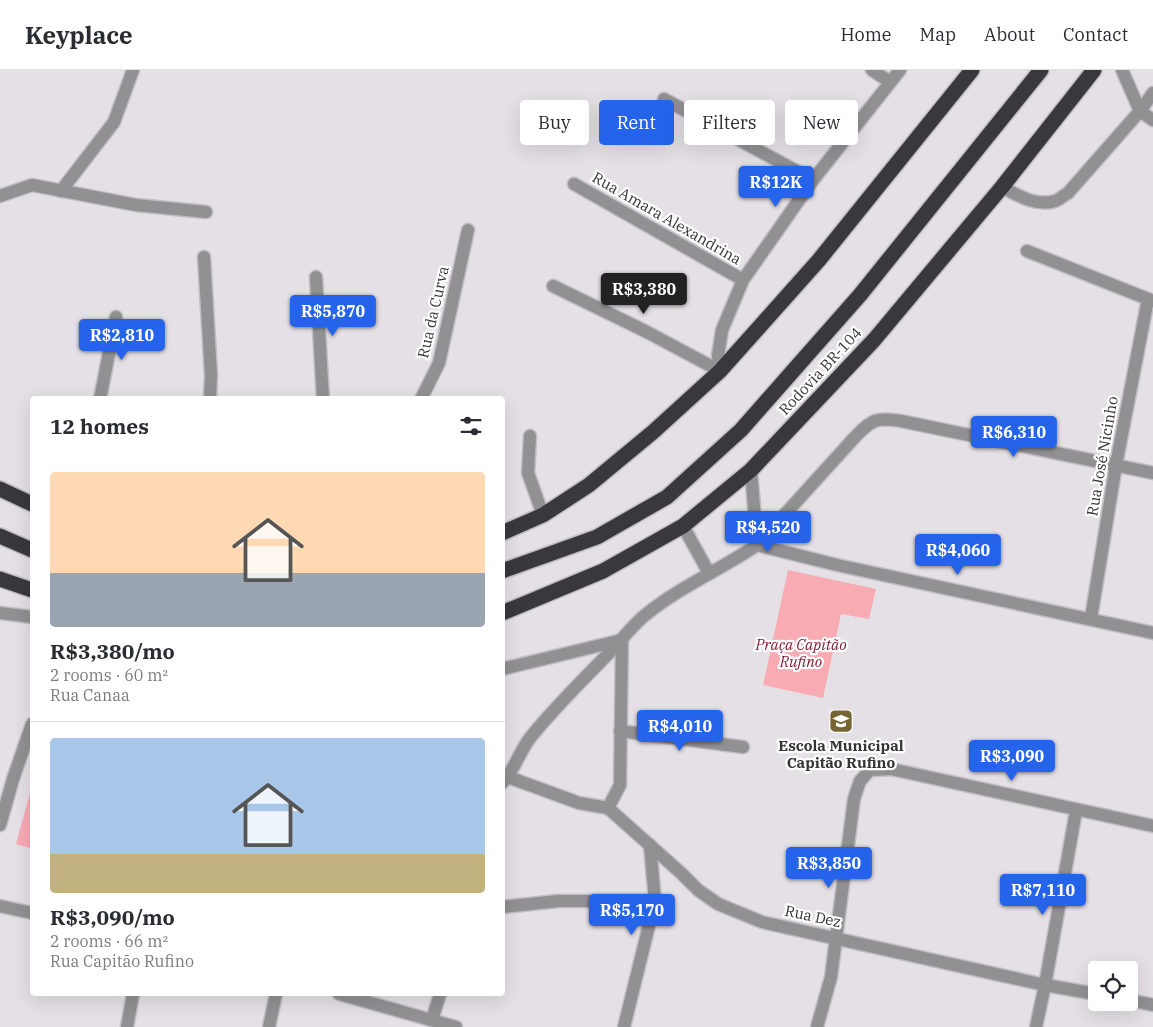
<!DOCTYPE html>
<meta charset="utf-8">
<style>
body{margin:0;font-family:"IBM Plex Serif",serif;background:#f2f2f3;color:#2b2b33;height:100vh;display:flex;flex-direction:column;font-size:19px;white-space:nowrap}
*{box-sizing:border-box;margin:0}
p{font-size:16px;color:#7c7c81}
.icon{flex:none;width:28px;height:28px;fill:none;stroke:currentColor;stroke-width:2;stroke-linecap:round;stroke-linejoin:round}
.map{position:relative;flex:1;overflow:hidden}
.sheet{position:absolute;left:30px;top:326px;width:475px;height:600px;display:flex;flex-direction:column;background:#fff;border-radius:5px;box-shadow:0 5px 20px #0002}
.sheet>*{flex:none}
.top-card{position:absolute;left:520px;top:30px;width:475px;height:45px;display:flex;gap:10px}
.fabs{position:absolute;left:1088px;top:891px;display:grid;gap:10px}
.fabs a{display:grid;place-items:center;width:50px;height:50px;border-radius:5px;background:#fff;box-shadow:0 5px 20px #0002;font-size:25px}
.price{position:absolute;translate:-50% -42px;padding:0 11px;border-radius:5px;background:#2563eb;color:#fff;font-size:16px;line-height:32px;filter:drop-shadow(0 1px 2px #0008)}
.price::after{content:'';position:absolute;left:50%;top:30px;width:15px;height:11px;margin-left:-8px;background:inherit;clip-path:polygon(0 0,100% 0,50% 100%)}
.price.on{background:#222;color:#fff}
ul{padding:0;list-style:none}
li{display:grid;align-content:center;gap:10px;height:265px;padding:0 20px}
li+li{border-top:1px solid #e1e1e2}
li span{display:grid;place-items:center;height:155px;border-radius:5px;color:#555}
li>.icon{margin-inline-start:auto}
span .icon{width:90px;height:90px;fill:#fffc;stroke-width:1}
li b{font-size:21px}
h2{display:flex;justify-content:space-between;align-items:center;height:60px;padding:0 20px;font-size:21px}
.pill{padding:0 18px;border-radius:5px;background:#fff;box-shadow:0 5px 20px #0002;font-size:18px;line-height:45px}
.pill.on{background:#2563eb;color:#fff}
header{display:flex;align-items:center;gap:30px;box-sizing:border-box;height:70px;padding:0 25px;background:#fff;border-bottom:1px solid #e1e1e2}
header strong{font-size:24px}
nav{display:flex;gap:28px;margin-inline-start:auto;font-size:18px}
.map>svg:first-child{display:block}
.green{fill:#f9abb4}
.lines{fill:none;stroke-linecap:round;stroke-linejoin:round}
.minor-casing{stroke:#c1bec3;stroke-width:15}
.highway-casing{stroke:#c1bec3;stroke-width:18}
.minor{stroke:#919093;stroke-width:12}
.highway{stroke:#39383d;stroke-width:15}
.labels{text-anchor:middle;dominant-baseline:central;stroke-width:4.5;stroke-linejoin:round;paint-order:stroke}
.street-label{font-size:15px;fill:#363436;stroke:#fff}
.park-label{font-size:15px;font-style:italic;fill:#831c36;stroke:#fff}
.poi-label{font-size:15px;font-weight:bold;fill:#363436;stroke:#fff}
</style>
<header>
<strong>Keyplace</strong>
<nav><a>Home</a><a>Map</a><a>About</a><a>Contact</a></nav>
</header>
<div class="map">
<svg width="1153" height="957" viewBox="0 0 1153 957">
<rect width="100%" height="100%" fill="#e4e0e6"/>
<g class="green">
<path d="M 788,500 L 876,519 L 869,549 L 841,544 L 823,628 L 763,615 Z"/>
<path d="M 32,716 L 32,779 L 16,774 Z"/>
</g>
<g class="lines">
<g class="minor-casing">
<g id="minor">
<path d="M 872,0 L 890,12"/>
<path d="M 1122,0 L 1140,41 L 1153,50"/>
<path d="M 664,29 L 813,110"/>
<path d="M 574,114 L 743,210"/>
<path d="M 1002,117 C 1017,125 1036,137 1055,131 C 1059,130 1064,125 1068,123 L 1140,41 L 1153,23"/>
<path d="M 61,121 L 114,52 L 133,0"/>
<path d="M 0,126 L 32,115 L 136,135 L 206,142"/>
<path d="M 1027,181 L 1153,231"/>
<path d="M 204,187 L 211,305 L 210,329"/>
<path d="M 316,207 L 323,329"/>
<path d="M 553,216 L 647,262 L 720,301"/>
<path d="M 720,301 L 718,286 L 722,260 L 743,210 L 813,110 L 900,0"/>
<path d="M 100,329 L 116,247"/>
<path d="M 421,329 L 439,293 L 468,160"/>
<path d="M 530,366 L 528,403 L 543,445"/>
<path d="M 751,400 L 757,475 L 837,495 L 1153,563"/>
<path d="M 683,456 L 709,503"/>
<path d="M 0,543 L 32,547"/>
<path d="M 1091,548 L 1116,395 L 1148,229"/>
<path d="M 622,570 L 620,715 L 608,738 L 681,803 L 698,820 L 718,834 L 762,852 L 1045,915 L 1096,924"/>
<path d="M 502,599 L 622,570"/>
<path d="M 620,661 L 743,677"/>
<path d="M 508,707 L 579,733 L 608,738"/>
<path d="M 502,713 C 515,700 519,682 530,668 C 554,638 581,612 608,584 C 620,572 631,557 644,546 C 679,517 720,500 757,475 L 855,367 C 872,349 877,347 901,351 L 1153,403"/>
<path d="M 0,755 L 13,709 L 32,654"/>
<path d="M 0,836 L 32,843"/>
<path d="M 502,837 L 558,831 L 655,831"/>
<path d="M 339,924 L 456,957"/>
<path d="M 1129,930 L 1153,935"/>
<path d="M 432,950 L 440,924"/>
<path d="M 127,957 L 133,924"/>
<path d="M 269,957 L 276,924"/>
<path d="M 624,957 L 655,831 L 650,775"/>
<path d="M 817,957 L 831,907 L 854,729 L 860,711 L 870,700 L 891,699 L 1153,756"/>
<path d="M 1036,957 L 1045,915 L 1076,741"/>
</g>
</g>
<g class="highway-casing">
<g id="highway">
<path d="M 0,419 L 32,434"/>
<path d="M 502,463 L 543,445 L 589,415 L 653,362 L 720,301 L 819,190 L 972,0"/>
<path d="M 0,466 L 32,480"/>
<path d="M 502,501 L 597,467 L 667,427 L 741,360 L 860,225 L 1041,0"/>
<path d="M 0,509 L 32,520"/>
<path d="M 502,543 L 603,501 L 683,456 L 751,400 L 874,270 L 1002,117 L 1094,0"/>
</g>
</g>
<use href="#minor" class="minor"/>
<use href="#highway" class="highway"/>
</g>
<defs>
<g id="school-square" transform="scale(1.25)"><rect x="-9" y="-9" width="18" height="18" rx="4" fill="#746533" stroke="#fff"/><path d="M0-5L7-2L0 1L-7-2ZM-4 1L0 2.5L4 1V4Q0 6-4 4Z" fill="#fff"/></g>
</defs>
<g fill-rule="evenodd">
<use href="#school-square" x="841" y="651"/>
</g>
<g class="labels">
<g class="street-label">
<text transform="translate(667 148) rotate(30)">Rua Amara Alexandrina</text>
<text transform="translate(433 242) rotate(-77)">Rua da Curva</text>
<text transform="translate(820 301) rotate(-47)">Rodovia BR-104</text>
<text transform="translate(1102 386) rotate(-80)">Rua José Nicinho</text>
<text transform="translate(813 846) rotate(12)">Rua Dez</text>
</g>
<g class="park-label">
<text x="801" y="574">Praça Capitão<tspan x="801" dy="17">Rufino</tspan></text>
</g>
<g class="poi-label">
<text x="841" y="675">Escola Municipal<tspan x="841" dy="17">Capitão Rufino</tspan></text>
</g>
</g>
</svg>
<div class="fabs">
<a><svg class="icon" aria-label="locate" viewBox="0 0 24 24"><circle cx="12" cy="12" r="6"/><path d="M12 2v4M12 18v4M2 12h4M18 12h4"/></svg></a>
</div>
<b class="price" style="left:776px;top:138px">R$12K</b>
<b class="price on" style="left:644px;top:245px">R$3,380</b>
<b class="price" style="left:333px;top:267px">R$5,870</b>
<b class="price" style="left:122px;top:291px">R$2,810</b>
<b class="price" style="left:1014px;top:388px">R$6,310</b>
<b class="price" style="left:768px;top:483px">R$4,520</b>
<b class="price" style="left:958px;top:506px">R$4,060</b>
<b class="price" style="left:680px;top:682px">R$4,010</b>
<b class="price" style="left:1012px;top:712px">R$3,090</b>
<b class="price" style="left:829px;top:819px">R$3,850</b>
<b class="price" style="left:1043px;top:846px">R$7,110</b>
<b class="price" style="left:632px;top:866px">R$5,170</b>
<div class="top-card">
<a class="pill">Buy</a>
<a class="pill on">Rent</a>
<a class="pill">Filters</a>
<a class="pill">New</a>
</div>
<section class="sheet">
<h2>12 homes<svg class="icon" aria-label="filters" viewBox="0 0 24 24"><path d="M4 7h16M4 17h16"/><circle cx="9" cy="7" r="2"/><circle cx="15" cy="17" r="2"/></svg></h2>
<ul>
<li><span style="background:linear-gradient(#ffd9b3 65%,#9aa5b1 0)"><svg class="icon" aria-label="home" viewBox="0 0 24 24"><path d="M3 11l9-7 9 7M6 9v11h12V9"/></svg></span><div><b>R$3,380/mo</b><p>2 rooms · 60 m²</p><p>Rua Canaa</p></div></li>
<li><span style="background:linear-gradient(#a9c7e8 75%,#c2b280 0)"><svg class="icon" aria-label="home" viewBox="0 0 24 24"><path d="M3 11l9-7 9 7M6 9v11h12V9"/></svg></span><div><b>R$3,090/mo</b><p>2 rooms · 66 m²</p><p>Rua Capitão Rufino</p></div></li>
</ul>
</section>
</div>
